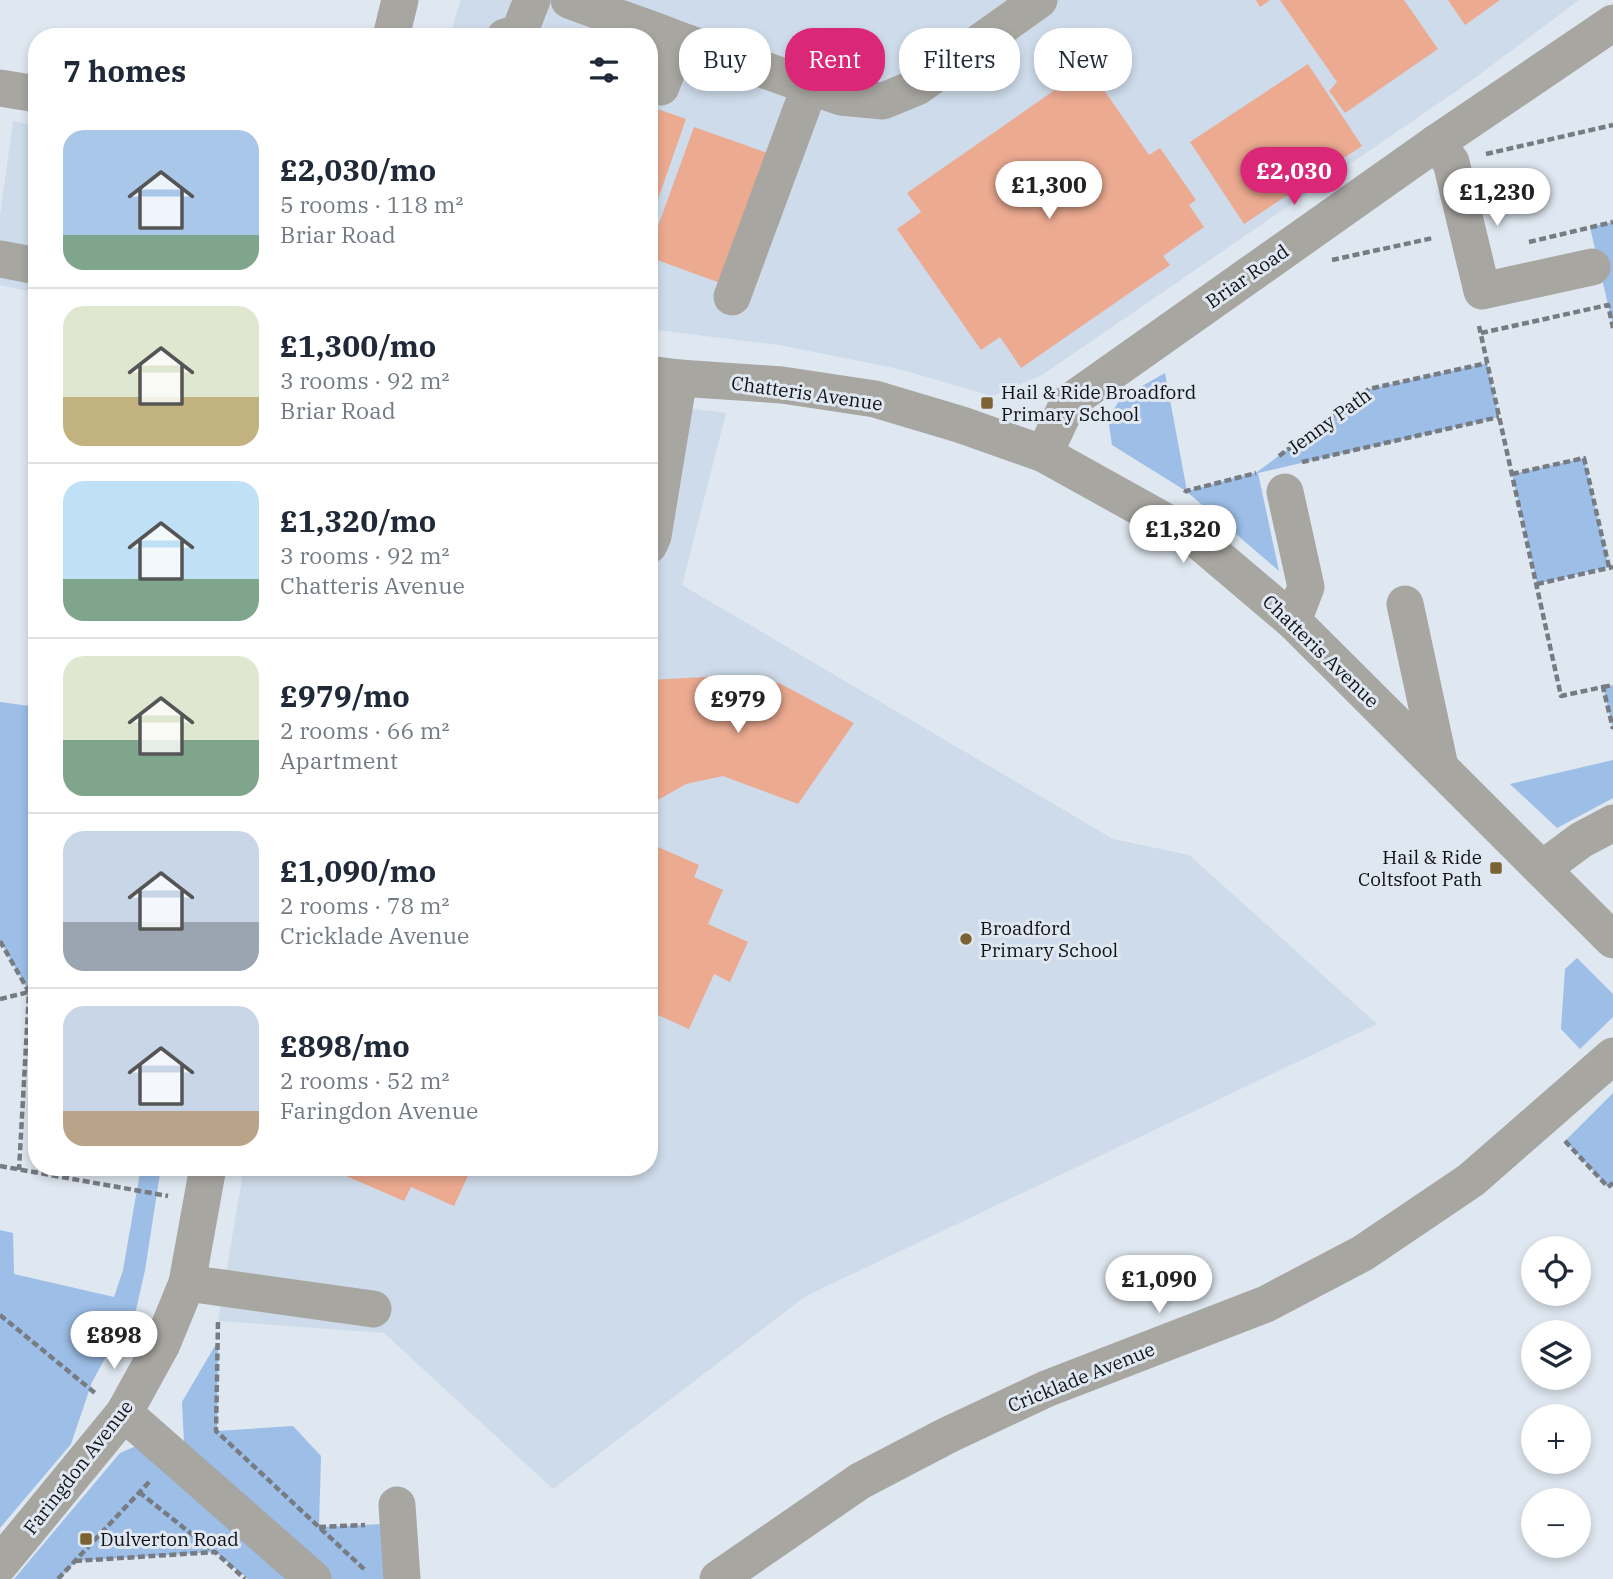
<!DOCTYPE html>
<meta charset="utf-8">
<style>
body{margin:0;font-family:"IBM Plex Serif",serif;background:#f6f6f7;color:#1f2937;height:100vh;display:flex;flex-direction:column;font-size:26px;white-space:nowrap}
*{box-sizing:border-box;margin:0}
p{font-size:23px;color:#747a83}
.icon{flex:none;width:38px;height:38px;fill:none;stroke:currentColor;stroke-width:2;stroke-linecap:round;stroke-linejoin:round}
.map{position:relative;flex:1;overflow:hidden}
.details{position:absolute;left:28px;top:28px;width:630px;height:1148px;display:flex;flex-direction:column;background:#fff;border-radius:28px;box-shadow:0 4px 10px #0003}
.details>*{flex:none}
.hud{position:absolute;left:679px;top:28px;width:665px;height:63px;display:flex;gap:14px}
.controls{position:absolute;left:1521px;top:1236px;display:grid;gap:14px}
.controls a{display:grid;place-items:center;width:70px;height:70px;border-radius:50%;background:#fff;box-shadow:0 4px 10px #0003;font-size:35px}
.price{position:absolute;translate:-50% -60px;padding:0 16px;border-radius:24px;background:#fff;color:#222;font-size:23px;line-height:46px;filter:drop-shadow(0 2px 4px #0008)}
.price::after{content:'';position:absolute;left:50%;top:42px;width:21px;height:16px;margin-left:-10px;background:inherit;clip-path:polygon(0 0,100% 0,50% 100%)}
.price.active{background:#db2777;color:#fff}
ul{padding:0;list-style:none}
li{display:flex;align-items:center;gap:21px;height:175px;padding:0 35px}
li+li{border-top:2px solid #e0e1e3}
li span{display:grid;place-items:center;flex:none;width:196px;height:140px;border-radius:21px;color:#555}
li>.icon{margin-inline-start:auto}
span .icon{width:84px;height:84px;fill:#fffc;stroke-width:1}
li b{font-size:30px}
h2{display:flex;justify-content:space-between;align-items:center;height:84px;padding:0 35px;font-size:30px}
.chip{padding:0 24px;border-radius:28px;background:#fff;box-shadow:0 4px 10px #0003;font-size:24px;line-height:63px}
.chip.active{background:#db2777;color:#fff}
.map>svg:first-child{display:block}
.built{fill:#cedbea}
.green{fill:#9cbee7}
.building{fill:#ecaa91}
.lines{fill:none;stroke-linecap:round;stroke-linejoin:round}
.path{stroke:#777c83;stroke-width:4.5;stroke-dasharray:7 3.5;stroke-linecap:butt}
.minor{stroke:#a8a6a1;stroke-width:37}
.poi-dot{fill:#7b6334;stroke:#dfe7f0;stroke-width:2.5}
.labels{text-anchor:middle;dominant-baseline:central;stroke-width:6;stroke-linejoin:round;paint-order:stroke}
.street-label{font-size:19px;fill:#101216;stroke:#dfe7f0}
.poi-label{font-size:19px;fill:#101216;stroke:#dfe7f0;text-anchor:start}
</style>
<div class="map">
<svg width="1613" height="1579" viewBox="0 0 1613 1579">
<rect width="100%" height="100%" fill="#dfe7f0"/>
<g class="built">
<path d="M 461,0 L 1579,0 L 1468,83 L 1042,375 L 992,396 L 899,369 L 779,345 L 649,329 L 649,37 L 449,37 Z"/>
<path d="M 13,121 L 37,126 L 37,293 L 0,285 L 0,216 Z"/>
<path d="M 649,403 L 726,413 L 682,585 L 1113,839 L 1189,855 L 1377,1024 L 806,1296 L 553,1489 L 384,1333 L 218,1321 L 244,1167 L 649,1167 Z"/>
</g>
<g class="green">
<path d="M 1613,222 L 1613,326 L 1590,227 Z"/>
<path d="M 1487,363 L 1499,417 L 1258,473 L 1279,571 L 1186,491 L 1112,445 L 1108,418 L 1121,398 L 1165,373 L 1187,491 L 1257,472 L 1369,389 Z"/>
<path d="M 1584,458 L 1609,567 L 1537,584 L 1512,474 Z"/>
<path d="M 1613,685 L 1613,729 L 1603,687 Z"/>
<path d="M 0,702 L 37,707 L 37,1001 L 29,992 L 0,941 Z"/>
<path d="M 1613,760 L 1613,798 L 1557,828 L 1510,784 Z"/>
<path d="M 1577,958 L 1613,994 L 1613,1017 L 1580,1049 L 1561,1029 L 1565,969 Z"/>
<path d="M 1613,1093 L 1613,1183 L 1608,1187 L 1565,1141 Z"/>
<path d="M 141,1167 L 161,1167 L 145,1270 L 136,1310 L 118,1335 L 92,1382 L 71,1444 L 0,1528 L 0,1230 L 13,1233 L 14,1274 L 114,1297 L 123,1270 Z"/>
<path d="M 216,1344 L 218,1345 L 217,1431 L 293,1426 L 321,1456 L 319,1527 L 384,1524 L 388,1579 L 331,1579 L 184,1443 L 182,1402 Z"/>
<path d="M 141,1444 L 292,1579 L 248,1579 L 215,1552 L 76,1561 L 60,1579 L 14,1579 L 120,1453 Z"/>
</g>
<g class="building">
<path d="M 1256,0 L 1270,0 L 1260,7 Z"/>
<path d="M 1280,0 L 1404,0 L 1438,49 L 1345,113 L 1329,91 L 1337,82 Z"/>
<path d="M 1448,0 L 1500,0 L 1465,25 Z"/>
<path d="M 1308,64 L 1362,146 L 1244,224 L 1190,142 Z"/>
<path d="M 1088,67 L 1149,155 L 1160,148 L 1196,200 L 1189,205 L 1204,227 L 1163,256 L 1170,265 L 1021,368 L 1000,337 L 981,350 L 897,229 L 921,212 L 907,193 Z"/>
<path d="M 649,106 L 686,119 L 650,222 L 649,222 Z"/>
<path d="M 694,127 L 770,154 L 723,284 L 649,257 L 649,251 Z"/>
<path d="M 724,676 L 779,683 L 854,723 L 798,804 L 723,776 L 686,784 L 649,805 L 649,680 Z"/>
<path d="M 649,843 L 699,865 L 694,877 L 723,890 L 708,924 L 748,942 L 730,982 L 714,974 L 689,1029 L 649,1011 Z"/>
<path d="M 349,1167 L 472,1167 L 454,1206 L 411,1187 L 404,1201 L 346,1176 Z"/>
</g>
<g class="lines">
<g class="path">
<path d="M 1486,154 L 1613,125"/>
<path d="M 1529,242 L 1613,222"/>
<path d="M 1332,260 L 1433,238"/>
<path d="M 1479,326 L 1561,696 L 1603,687 L 1613,729"/>
<path d="M 1481,333 L 1608,305 L 1613,328"/>
<path d="M 1279,456 L 1369,389 L 1487,363"/>
<path d="M 1302,462 L 1499,417"/>
<path d="M 1512,474 L 1584,458 L 1609,567"/>
<path d="M 1185,493 L 1186,491 L 1256,473"/>
<path d="M 1537,584 L 1613,567"/>
<path d="M 1603,687 L 1613,685"/>
<path d="M 0,941 L 29,992 L 19,1170"/>
<path d="M 0,999 L 29,992"/>
<path d="M 1565,1141 L 1608,1187 L 1613,1183"/>
<path d="M 0,1166 L 168,1196"/>
<path d="M 0,1315 L 95,1393"/>
<path d="M 218,1322 L 216,1431 L 365,1570"/>
<path d="M 139,1492 L 214,1552"/>
<path d="M 319,1527 L 365,1525"/>
<path d="M 75,1561 L 215,1552 L 245,1579"/>
<path d="M 58,1579 L 151,1480"/>
</g>
<g class="minor">
<path d="M 569,0 C 605,14 643,25 679,40 L 841,97 L 883,101 L 917,87 L 1039,0"/>
<path d="M 391,37 L 400,0"/>
<path d="M 505,37 L 519,33 L 532,0"/>
<path d="M 649,82 L 661,87 L 679,40"/>
<path d="M 0,88 L 37,94"/>
<path d="M 1436,143 L 1451,162 L 1482,291 L 1592,267"/>
<path d="M 0,259 L 37,266"/>
<path d="M 732,297 L 810,86"/>
<path d="M 649,374 L 679,378 L 782,385 L 875,399 L 962,425 L 1044,454 L 1195,538 L 1293,621 L 1613,940"/>
<path d="M 1044,454 L 1068,403 L 1436,143 L 1613,23"/>
<path d="M 1285,492 L 1306,587 L 1293,621"/>
<path d="M 649,545 L 653,536 L 679,378"/>
<path d="M 1405,604 L 1440,767"/>
<path d="M 1542,869 L 1581,840 L 1613,823"/>
<path d="M 187,1283 L 373,1309"/>
<path d="M 124,1413 L 313,1579"/>
<path d="M 397,1505 L 402,1579"/>
<path d="M 0,1564 L 124,1413 L 162,1344 L 187,1283 L 208,1167"/>
<path d="M 718,1579 L 860,1481 L 948,1435 L 1046,1389 L 1266,1304 L 1363,1253 L 1471,1180 L 1613,1056"/>
</g>
</g>
<g class="poi-dot">
<rect x="980" y="396" width="14" height="14" rx="3.5"/>
<rect x="1489" y="861" width="14" height="14" rx="3.5"/>
<circle cx="966" cy="939" r="7"/>
<rect x="79" y="1532" width="14" height="14" rx="3.5"/>
</g>
<g class="labels">
<g class="street-label">
<text transform="translate(1247 276) rotate(-35)">Briar Road</text>
<text transform="translate(807 393) rotate(8)">Chatteris Avenue</text>
<text transform="translate(1329 421) rotate(-36)">Jenny Path</text>
<text transform="translate(1321 651) rotate(44)">Chatteris Avenue</text>
<text transform="translate(1081 1377) rotate(-22)">Cricklade Avenue</text>
<text transform="translate(78 1467) rotate(-52)">Faringdon Avenue</text>
</g>
<g class="poi-label">
<text x="1001" y="392">Hail &amp; Ride Broadford<tspan x="1001" dy="22">Primary School</tspan></text>
<text x="1482" y="857" text-anchor="end">Hail &amp; Ride<tspan x="1482" dy="22">Coltsfoot Path</tspan></text>
<text x="980" y="928">Broadford<tspan x="980" dy="22">Primary School</tspan></text>
<text x="100" y="1539">Dulverton Road</text>
</g>
</g>
</svg>
<div class="controls">
<a><svg class="icon" aria-label="locate" viewBox="0 0 24 24"><circle cx="12" cy="12" r="6"/><path d="M12 2v4M12 18v4M2 12h4M18 12h4"/></svg></a>
<a><svg class="icon" aria-label="layers" viewBox="0 0 24 24"><path d="M12 4l9 5-9 5-9-5zM3 14l9 5 9-5"/></svg></a>
<a>+</a>
<a>−</a>
</div>
<b class="price active" style="left:1294px;top:207px">£2,030</b>
<b class="price" style="left:1049px;top:221px">£1,300</b>
<b class="price" style="left:1497px;top:228px">£1,230</b>
<b class="price" style="left:1183px;top:565px">£1,320</b>
<b class="price" style="left:738px;top:735px">£979</b>
<b class="price" style="left:1159px;top:1315px">£1,090</b>
<b class="price" style="left:114px;top:1371px">£898</b>
<div class="hud">
<a class="chip">Buy</a>
<a class="chip active">Rent</a>
<a class="chip">Filters</a>
<a class="chip">New</a>
</div>
<section class="details">
<h2>7 homes<svg class="icon" aria-label="filters" viewBox="0 0 24 24"><path d="M4 7h16M4 17h16"/><circle cx="9" cy="7" r="2"/><circle cx="15" cy="17" r="2"/></svg></h2>
<ul>
<li><span style="background:linear-gradient(#a9c7e8 75%,#7fa58c 0)"><svg class="icon" aria-label="home" viewBox="0 0 24 24"><path d="M3 11l9-7 9 7M6 9v11h12V9"/></svg></span><div><b>£2,030/mo</b><p>5 rooms · 118 m²</p><p>Briar Road</p></div></li>
<li><span style="background:linear-gradient(#dfe7d0 65%,#c2b280 0)"><svg class="icon" aria-label="home" viewBox="0 0 24 24"><path d="M3 11l9-7 9 7M6 9v11h12V9"/></svg></span><div><b>£1,300/mo</b><p>3 rooms · 92 m²</p><p>Briar Road</p></div></li>
<li><span style="background:linear-gradient(#bfe0f5 70%,#7fa58c 0)"><svg class="icon" aria-label="home" viewBox="0 0 24 24"><path d="M3 11l9-7 9 7M6 9v11h12V9"/></svg></span><div><b>£1,320/mo</b><p>3 rooms · 92 m²</p><p>Chatteris Avenue</p></div></li>
<li><span style="background:linear-gradient(#dfe7d0 60%,#7fa58c 0)"><svg class="icon" aria-label="home" viewBox="0 0 24 24"><path d="M3 11l9-7 9 7M6 9v11h12V9"/></svg></span><div><b>£979/mo</b><p>2 rooms · 66 m²</p><p>Apartment</p></div></li>
<li><span style="background:linear-gradient(#c9d6e8 65%,#9aa5b1 0)"><svg class="icon" aria-label="home" viewBox="0 0 24 24"><path d="M3 11l9-7 9 7M6 9v11h12V9"/></svg></span><div><b>£1,090/mo</b><p>2 rooms · 78 m²</p><p>Cricklade Avenue</p></div></li>
<li><span style="background:linear-gradient(#c9d6e8 75%,#b9a48a 0)"><svg class="icon" aria-label="home" viewBox="0 0 24 24"><path d="M3 11l9-7 9 7M6 9v11h12V9"/></svg></span><div><b>£898/mo</b><p>2 rooms · 52 m²</p><p>Faringdon Avenue</p></div></li>
</ul>
</section>
</div>
